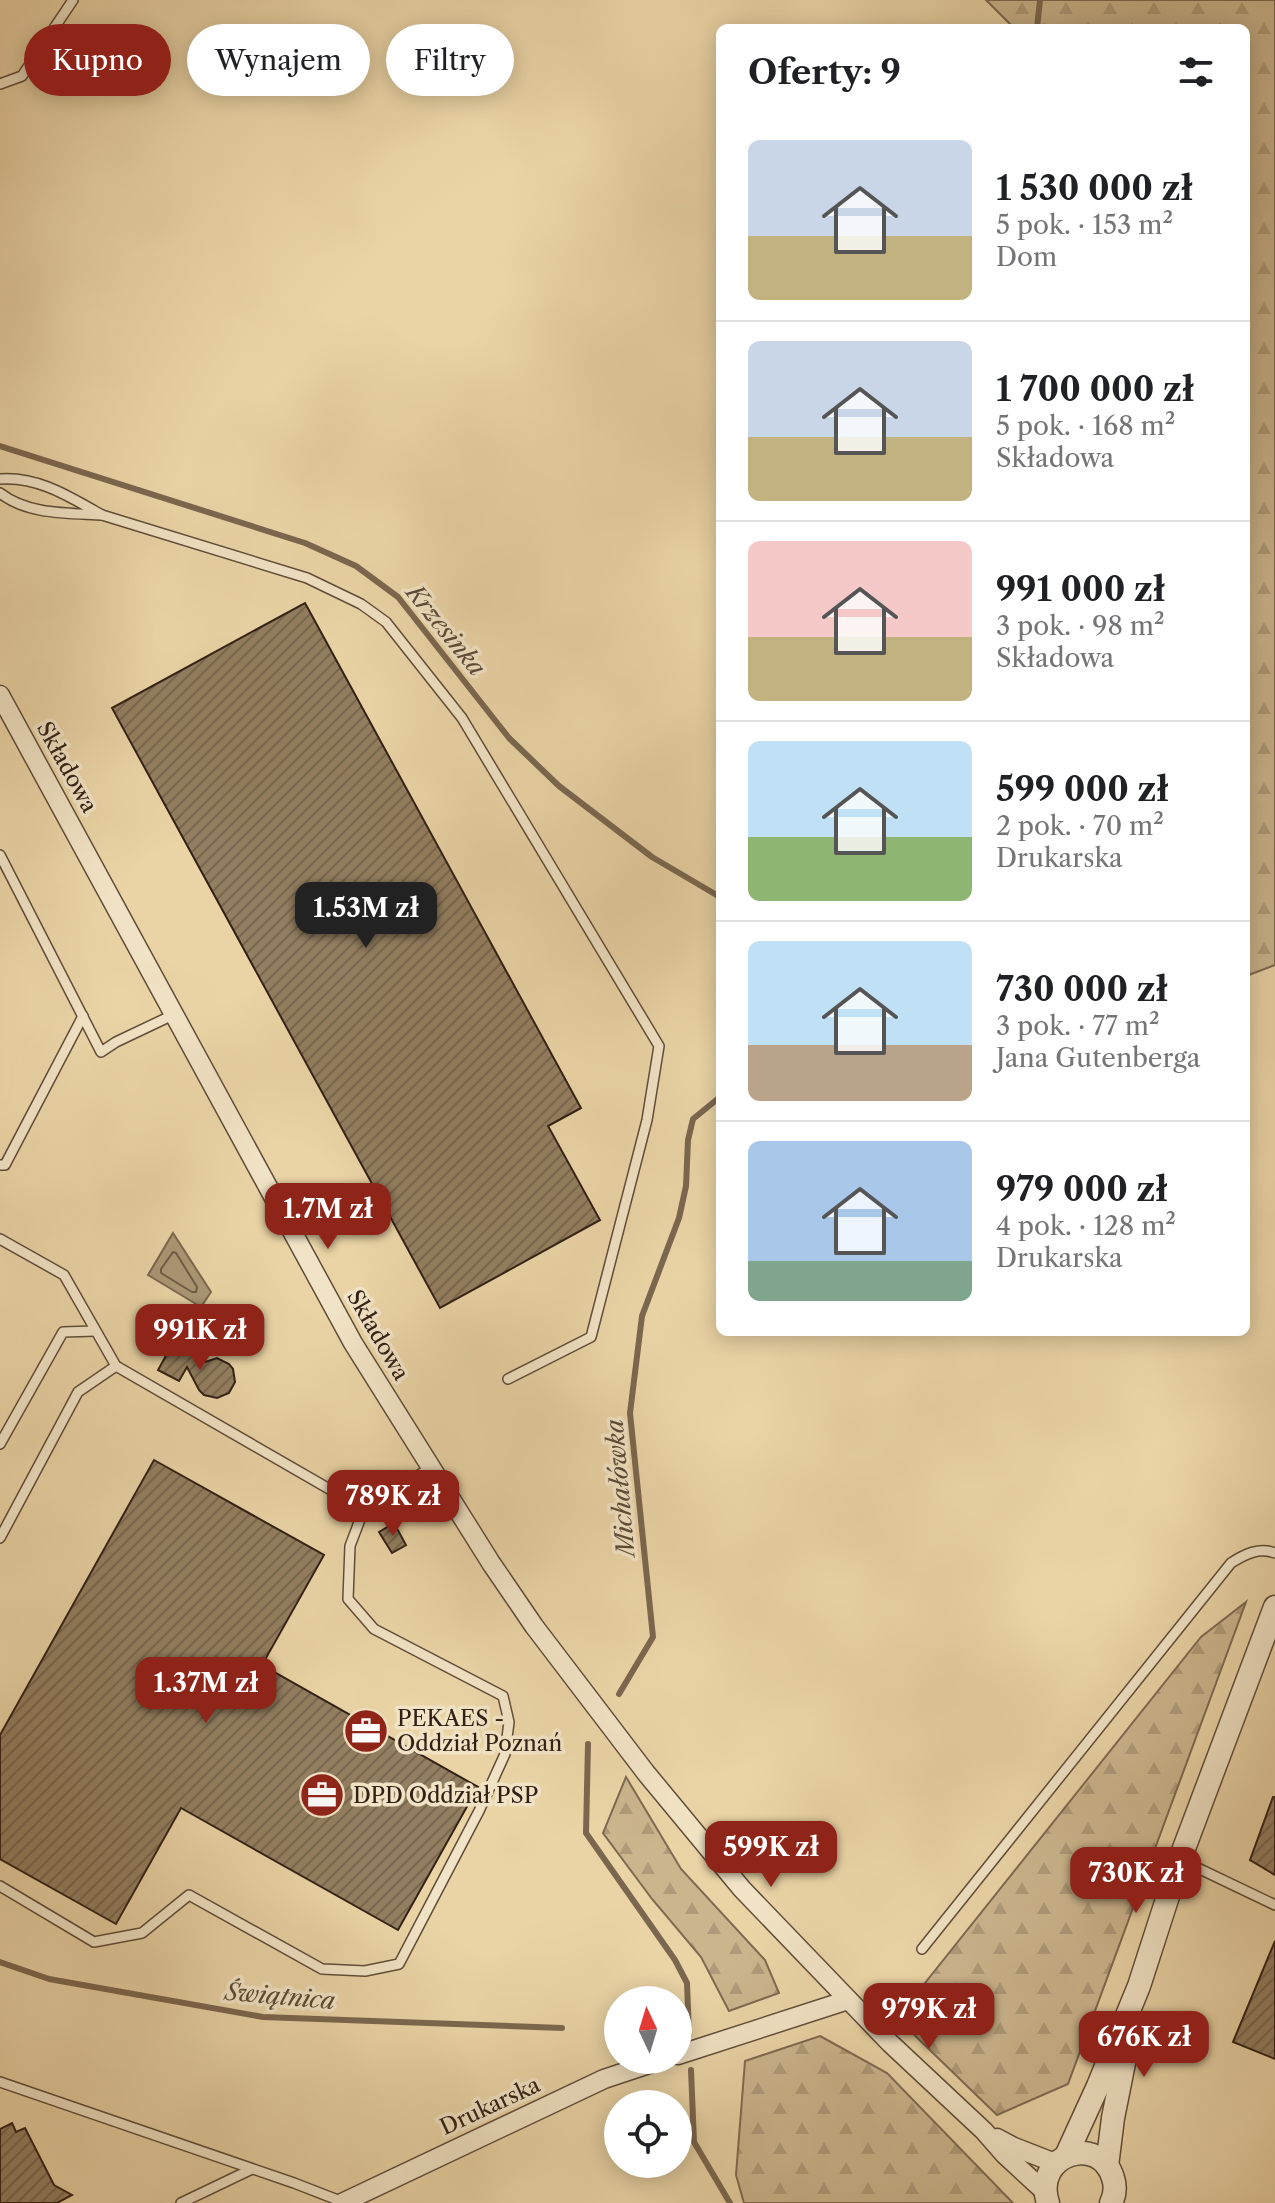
<!DOCTYPE html>
<html lang="pl">
<meta charset="utf-8">
<style>
body{margin:0;font-family:"Libre Caslon Text",serif;background:#f2f2f2;color:#202124;height:100vh;display:flex;flex-direction:column;font-size:30px;white-space:nowrap}
*{box-sizing:border-box;margin:0}
p{font-size:26px;color:#757577}
.icon{flex:none;width:44px;height:44px;fill:none;stroke:currentColor;stroke-width:2;stroke-linecap:round;stroke-linejoin:round}
.map{position:relative;flex:1;overflow:hidden}
.sheet{position:absolute;left:716px;top:24px;width:534px;height:1312px;display:flex;flex-direction:column;background:#fff;border-radius:12px;box-shadow:0 4px 20px #0003}
.sheet>*{flex:none}
.banner{position:absolute;left:24px;top:24px;width:572px;height:72px;display:flex;gap:16px}
.needle{width:52px;rotate:356deg}
.tools{position:absolute;left:604px;top:1986px;display:grid;gap:16px}
.tools a{display:grid;place-items:center;width:88px;height:88px;border-radius:50%;background:#fff;box-shadow:0 4px 20px #0003;font-size:40px}
.price{position:absolute;translate:-50% -68px;padding:0 18px;border-radius:16px;background:#8f2418;color:#fff;font-size:26px;line-height:52px;filter:drop-shadow(0 2px 4px #0008)}
.price::after{content:'';position:absolute;left:50%;top:48px;width:24px;height:18px;margin-left:-12px;background:inherit;clip-path:polygon(0 0,100% 0,50% 100%)}
.price.active{background:#222;color:#fff}
ul{padding:0;list-style:none}
li{display:flex;align-items:center;gap:24px;height:200px;padding:0 32px}
li+li{border-top:2px solid #e0e0e0}
li span{display:grid;place-items:center;flex:none;width:224px;height:160px;border-radius:12px;color:#555}
li>.icon{margin-inline-start:auto}
span .icon{width:96px;height:96px;fill:#fffc;stroke-width:1}
li b{font-size:34px}
h2{display:flex;justify-content:space-between;align-items:center;height:96px;padding:0 32px;font-size:34px}
.pill{padding:0 28px;border-radius:36px;background:#fff;box-shadow:0 4px 20px #0003;font-size:28px;line-height:72px}
.pill.active{background:#8f2418;color:#fff}
.map>svg:first-child{display:block}
.forest{fill:url(#forest-firs);stroke:#7e6a51;stroke-width:2}
.water{fill:#ab9775;stroke:#7b674f;stroke-width:2}
.lines{fill:none;stroke-linecap:round;stroke-linejoin:round}
.shore{stroke:#6e5c45;stroke-width:2}
.stream{stroke:#7b674f;stroke-width:6}
.building{fill:url(#building-hatch);stroke:#322015;stroke-width:2}
.service-casing{stroke:#604d39;stroke-width:12}
.minor-casing{stroke:#604d39;stroke-width:21}
.tertiary-casing{stroke:#604d39;stroke-width:25}
.service{stroke:#f1e3c5;stroke-width:9}
.minor{stroke:#f1e3c5;stroke-width:18}
.tertiary{stroke:#f1e3c5;stroke-width:22}
.labels{text-anchor:middle;dominant-baseline:central;stroke-width:7;stroke-linejoin:round;paint-order:stroke}
.street-label{font-size:22px;fill:#322015;stroke:#f1e3c5}
.poi-label{font-size:22px;fill:#322015;stroke:#f1e3c5;text-anchor:start}
.water-label{font-size:24px;font-style:italic;fill:#5c4a37;stroke:#f1e3c5}
</style>
<div class="map">
<svg width="1275" height="2203" viewBox="0 0 1275 2203">
<defs>
<pattern id="forest-firs" width="22" height="20" patternUnits="userSpaceOnUse" patternTransform="scale(2)"><rect width="22" height="20" fill="#cbb58d"/><path d="M5 1l3.5 6h-7zM16 11l3.5 6h-7z" fill="#af9b79"/></pattern>
<pattern id="building-hatch" width="6" height="6" patternUnits="userSpaceOnUse" patternTransform="scale(2)"><rect width="6" height="6" fill="#927e60"/><path d="M-1 1l2-2M0 6l6-6M5 7l2-2" fill="none" stroke="#78674e"/></pattern>
</defs>
<rect width="100%" height="100%" fill="#ead4a6"/>
<filter id="stains"><feTurbulence type="fractalNoise" baseFrequency=".0025" numOctaves="4"/><feColorMatrix values="0 0 0 0 .2 0 0 0 0 .09 0 0 0 0 .02 0 0 0 .5 -.17"/></filter>
<radialGradient id="worn" r=".72"><stop offset=".6" stop-color="#630" stop-opacity="0"/><stop offset="1" stop-color="#630" stop-opacity=".3"/></radialGradient>
<g class="forest">
<path d="M 986,0 L 1275,0 L 1275,965 L 1246,976 L 1246,28 L 1014,28 Z"/>
<path d="M 1246,1602 L 1068,2084 L 997,2115 L 904,2025 L 921,1988 L 1201,1637 Z"/>
<path d="M 626,1777 L 681,1869 L 765,1960 L 779,1993 L 729,2011 L 701,1957 L 652,1899 L 603,1833 Z"/>
<path d="M 820,2036 L 887,2073 L 1013,2203 L 744,2203 L 736,2175 L 745,2061 Z"/>
</g>
<path class="water" d="M 173,1233 L 211,1292 L 201,1307 L 148,1275 Z"/>
<g class="lines">
<path class="shore" d="M 173,1252 L 176,1253 L 197,1287 L 196,1292 L 192,1292 L 161,1273 L 161,1269 Z"/>
<g class="stream">
<path d="M 1037,28 L 1040,0"/>
<path d="M 0,446 L 305,543 L 356,566 L 398,597 L 509,738 L 559,786 L 652,857 L 720,897"/>
<path d="M 619,1694 L 653,1637 L 630,1413 L 642,1316 L 679,1218 L 686,1186 L 688,1140 L 693,1119 L 720,1097"/>
<path d="M 588,1744 L 586,1833 L 675,1960 L 687,1983 L 689,2035"/>
<path d="M 0,1962 L 49,1979 L 263,2017 L 562,2028"/>
<path d="M 691,2070 L 694,2142 L 730,2203"/>
</g>
</g>
<g class="building">
<path d="M 305,603 L 581,1108 L 548,1126 L 600,1220 L 440,1308 L 112,708 Z"/>
<path d="M 173,1343 L 205,1362 L 217,1358 L 229,1364 L 233,1369 L 235,1382 L 229,1393 L 217,1398 L 204,1395 L 199,1390 L 187,1367 L 179,1381 L 158,1370 Z"/>
<path d="M 154,1460 L 324,1555 L 262,1665 L 478,1787 L 398,1930 L 181,1808 L 116,1924 L 0,1859 L 0,1735 Z"/>
<path d="M 394,1523 L 406,1545 L 392,1553 L 379,1532 Z"/>
<path d="M 1273,1797 L 1275,1797 L 1275,1875 L 1250,1860 Z"/>
<path d="M 1275,1941 L 1275,2059 L 1233,2042 Z"/>
<path d="M 12,2123 L 16,2132 L 25,2128 L 54,2185 L 72,2195 L 57,2203 L 0,2203 L 0,2129 Z"/>
</g>
<g class="lines">
<g class="service-casing">
<g id="service">
<path d="M 0,84 L 22,76 L 73,0"/>
<path d="M 0,479 C 38,476 70,497 102,515 C 68,513 28,515 0,493"/>
<path d="M 102,515 L 307,578 L 361,604 L 386,622 L 462,718 L 659,1046 L 647,1120 L 591,1337 L 508,1379"/>
<path d="M 0,855 L 101,1052 L 116,1042 L 175,1014"/>
<path d="M 0,1165 L 5,1165 L 83,1016"/>
<path d="M 0,1239 L 64,1275 L 116,1366 L 364,1509 L 430,1468"/>
<path d="M 0,1444 L 63,1332 L 95,1331"/>
<path d="M 0,1538 L 78,1392 L 116,1366"/>
<path d="M 1181,1860 L 1275,1905"/>
<path d="M 0,1886 L 94,1942 L 142,1933 L 189,1895 L 322,1969 L 365,1971 L 399,1964 L 479,1811 L 505,1754 L 509,1722 L 503,1696 L 374,1629 L 348,1599 L 350,1546 L 364,1509"/>
<path d="M 922,1949 L 1231,1563 C 1245,1554 1259,1547 1275,1553"/>
<path d="M 0,2082 L 294,2183 L 343,2202"/>
<path d="M 181,2203 L 252,2169"/>
</g>
</g>
<g class="minor-casing">
<g id="minor">
<path d="M 0,695 L 353,1343 L 491,1563 L 534,1626 L 646,1773 L 742,1889 L 890,2043 L 984,2131 L 1005,2155 L 1044,2191"/>
<path d="M 678,2055 L 848,2000"/>
<path d="M 997,2138 L 1014,2147 L 1055,2163"/>
<path d="M 342,2203 L 604,2079 L 661,2060"/>
</g>
</g>
<g class="tertiary-casing">
<g id="tertiary">
<path d="M 1066,2156 L 1098,2086 L 1139,1986 L 1180,1859 L 1275,1607"/>
<path d="M 1107,2166 L 1113,2118 L 1129,2038"/>
<path d="M 1048,2203 C 1032,2154 1100,2133 1113,2178 C 1116,2187 1115,2195 1111,2203"/>
</g>
</g>
<use href="#service" class="service"/>
<use href="#minor" class="minor"/>
<use href="#tertiary" class="tertiary"/>
</g>
<defs>
<g id="office-disc" transform="scale(2.3)"><circle r="9.5" fill="#8f2418" stroke="#f1e3c5"/><path d="M-6-3h4V-5.5h4V-3h4V5H-6ZM-1-4.5V-3h2v-1.5ZM-6 0V1H6V0Z" fill="#fff"/></g>
</defs>
<g fill-rule="evenodd">
<use href="#office-disc" x="366" y="1731"/>
<use href="#office-disc" x="322" y="1795"/>
</g>
<g class="labels">
<g class="street-label">
<text transform="translate(67 767) rotate(61)">Składowa</text>
<text transform="translate(378 1335) rotate(60)">Składowa</text>
<text transform="translate(490 2106) rotate(-25)">Drukarska</text>
</g>
<g class="poi-label">
<text x="397" y="1718">PEKAES -<tspan x="397" dy="25">Oddział Poznań</tspan></text>
<text x="353" y="1795">DPD Oddział PSP</text>
</g>
<g class="water-label">
<text transform="translate(446 630) rotate(51)">Krzesinka</text>
<text transform="translate(620 1488) rotate(-95)">Michałówka</text>
<text transform="translate(280 1996) rotate(5)">Świątnica</text>
</g>
</g>
<rect width="100%" height="100%" filter="url(#stains)"/>
<rect width="100%" height="100%" fill="url(#worn)"/>
</svg>
<div class="tools">
<a><svg class="needle" viewBox="-14 -14 28 28"><path d="M0-13l5 13h-10z" fill="#e53935"/><path d="M0 13l5-13h-10z" fill="#757577"/></svg></a>
<a><svg class="icon" aria-label="locate" viewBox="0 0 24 24"><circle cx="12" cy="12" r="6"/><path d="M12 2v4M12 18v4M2 12h4M18 12h4"/></svg></a>
</div>
<b class="price active" style="left:366px;top:950px">1.53M zł</b>
<b class="price" style="left:328px;top:1251px">1.7M zł</b>
<b class="price" style="left:200px;top:1372px">991K zł</b>
<b class="price" style="left:393px;top:1538px">789K zł</b>
<b class="price" style="left:206px;top:1725px">1.37M zł</b>
<b class="price" style="left:771px;top:1889px">599K zł</b>
<b class="price" style="left:1136px;top:1915px">730K zł</b>
<b class="price" style="left:929px;top:2051px">979K zł</b>
<b class="price" style="left:1144px;top:2079px">676K zł</b>
<div class="banner">
<a class="pill active">Kupno</a>
<a class="pill">Wynajem</a>
<a class="pill">Filtry</a>
</div>
<section class="sheet">
<h2>Oferty: 9<svg class="icon" aria-label="filters" viewBox="0 0 24 24"><path d="M4 7h16M4 17h16"/><circle cx="9" cy="7" r="2"/><circle cx="15" cy="17" r="2"/></svg></h2>
<ul>
<li><span style="background:linear-gradient(#c9d6e8 60%,#c2b280 0)"><svg class="icon" aria-label="home" viewBox="0 0 24 24"><path d="M3 11l9-7 9 7M6 9v11h12V9"/></svg></span><div><b>1 530 000 zł</b><p>5 pok. · 153 m²</p><p>Dom</p></div></li>
<li><span style="background:linear-gradient(#c9d6e8 60%,#c2b280 0)"><svg class="icon" aria-label="home" viewBox="0 0 24 24"><path d="M3 11l9-7 9 7M6 9v11h12V9"/></svg></span><div><b>1 700 000 zł</b><p>5 pok. · 168 m²</p><p>Składowa</p></div></li>
<li><span style="background:linear-gradient(#f6c9c9 60%,#c2b280 0)"><svg class="icon" aria-label="home" viewBox="0 0 24 24"><path d="M3 11l9-7 9 7M6 9v11h12V9"/></svg></span><div><b>991 000 zł</b><p>3 pok. · 98 m²</p><p>Składowa</p></div></li>
<li><span style="background:linear-gradient(#bfe0f5 60%,#8fb573 0)"><svg class="icon" aria-label="home" viewBox="0 0 24 24"><path d="M3 11l9-7 9 7M6 9v11h12V9"/></svg></span><div><b>599 000 zł</b><p>2 pok. · 70 m²</p><p>Drukarska</p></div></li>
<li><span style="background:linear-gradient(#bfe0f5 65%,#b9a48a 0)"><svg class="icon" aria-label="home" viewBox="0 0 24 24"><path d="M3 11l9-7 9 7M6 9v11h12V9"/></svg></span><div><b>730 000 zł</b><p>3 pok. · 77 m²</p><p>Jana Gutenberga</p></div></li>
<li><span style="background:linear-gradient(#a9c7e8 75%,#7fa58c 0)"><svg class="icon" aria-label="home" viewBox="0 0 24 24"><path d="M3 11l9-7 9 7M6 9v11h12V9"/></svg></span><div><b>979 000 zł</b><p>4 pok. · 128 m²</p><p>Drukarska</p></div></li>
</ul>
</section>
</div>
